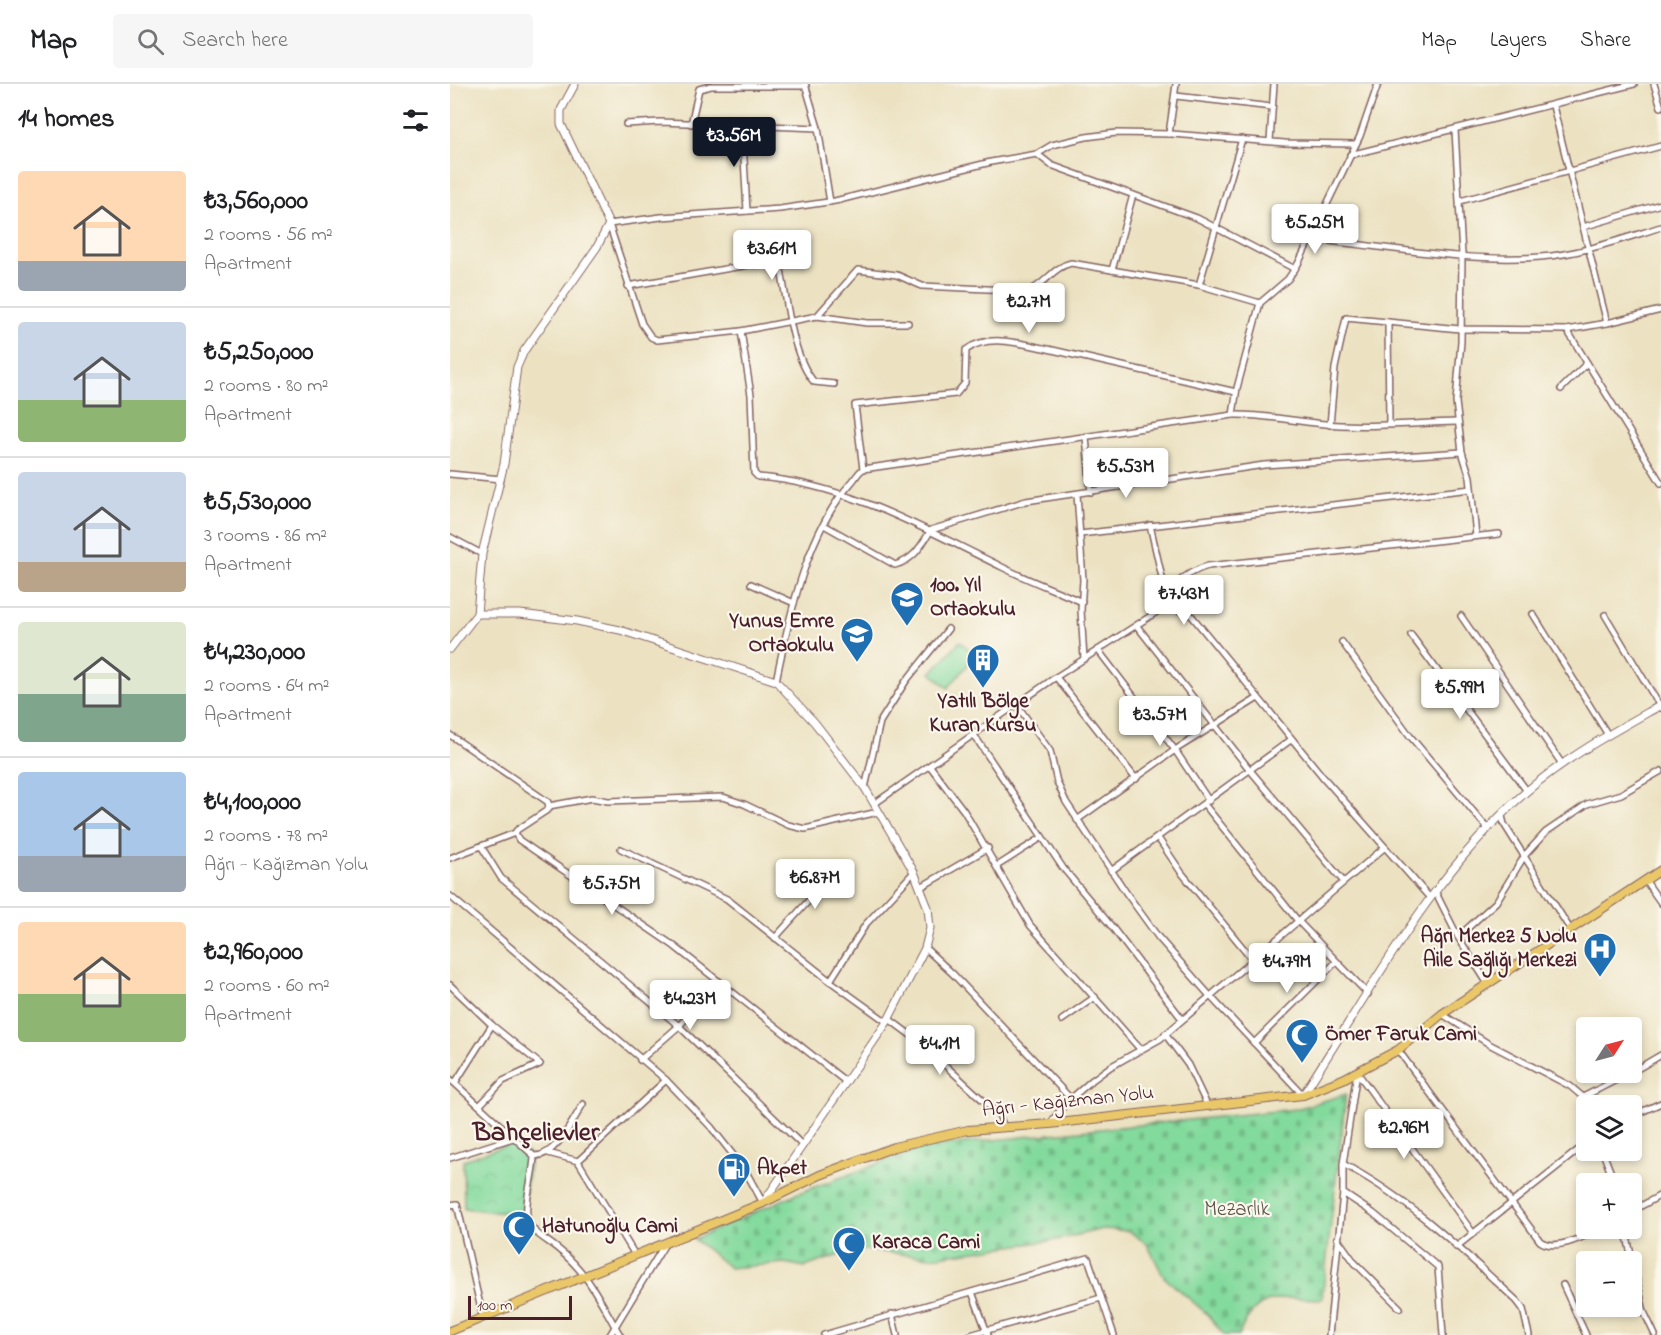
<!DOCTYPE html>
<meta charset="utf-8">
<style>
body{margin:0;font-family:"Indie Flower",sans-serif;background:#f6f6f6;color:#202124;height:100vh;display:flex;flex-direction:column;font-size:22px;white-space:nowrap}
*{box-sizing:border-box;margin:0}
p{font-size:20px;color:#757577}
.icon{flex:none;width:33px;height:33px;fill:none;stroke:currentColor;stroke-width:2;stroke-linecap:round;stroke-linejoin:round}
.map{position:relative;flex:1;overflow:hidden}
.panel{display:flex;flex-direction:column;background:#fff;width:450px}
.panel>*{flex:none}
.needle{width:39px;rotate:54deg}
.tools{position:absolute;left:1126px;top:933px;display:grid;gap:12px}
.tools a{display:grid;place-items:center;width:66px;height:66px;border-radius:6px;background:#fff;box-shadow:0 3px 9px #0003;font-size:30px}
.scale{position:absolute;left:18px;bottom:15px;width:104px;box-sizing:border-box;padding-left:6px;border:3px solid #4a1f2b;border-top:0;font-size:16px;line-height:21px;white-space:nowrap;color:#4a1f2b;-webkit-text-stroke:4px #fbf7ec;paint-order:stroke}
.price{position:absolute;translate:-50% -51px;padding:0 14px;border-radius:6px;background:#fff;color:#222;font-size:20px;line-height:39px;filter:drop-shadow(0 2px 3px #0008)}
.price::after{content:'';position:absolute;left:50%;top:36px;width:18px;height:14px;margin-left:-9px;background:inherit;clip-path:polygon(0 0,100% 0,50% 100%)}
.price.on{background:#111827;color:#fff}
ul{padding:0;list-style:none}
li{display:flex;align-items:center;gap:18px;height:150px;padding:0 18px}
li+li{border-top:2px solid #e0e0e0}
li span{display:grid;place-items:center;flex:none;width:168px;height:120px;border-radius:6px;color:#555}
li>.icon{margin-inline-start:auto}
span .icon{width:72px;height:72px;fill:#fffc;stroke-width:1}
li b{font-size:26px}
h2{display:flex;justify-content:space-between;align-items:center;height:72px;padding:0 18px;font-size:26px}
header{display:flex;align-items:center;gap:36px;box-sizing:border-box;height:84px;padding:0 30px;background:#fff;border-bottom:2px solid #e0e0e0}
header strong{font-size:28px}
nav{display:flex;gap:33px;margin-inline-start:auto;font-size:21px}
.search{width:420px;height:54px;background:#f6f6f6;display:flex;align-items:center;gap:15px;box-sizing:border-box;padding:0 21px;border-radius:6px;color:#757577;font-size:22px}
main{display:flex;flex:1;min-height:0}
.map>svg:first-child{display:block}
.cemetery{fill:url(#cemetery-stones);stroke:#667c64;stroke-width:1.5}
.park{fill:url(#park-crowns);stroke:#667c64;stroke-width:1.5}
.garden{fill:#83da9d;stroke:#667c64;stroke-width:1.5}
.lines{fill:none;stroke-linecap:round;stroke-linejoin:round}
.minor-casing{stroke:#836360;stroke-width:8}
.tertiary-casing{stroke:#836360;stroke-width:9}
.primary-casing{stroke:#836360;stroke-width:10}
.minor{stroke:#fff;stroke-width:5}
.tertiary{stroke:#fff;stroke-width:7}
.primary{stroke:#eac769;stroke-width:8}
.labels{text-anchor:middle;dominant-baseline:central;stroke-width:4.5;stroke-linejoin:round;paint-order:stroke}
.poi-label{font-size:21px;font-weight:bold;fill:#4a1f2b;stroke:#fbf7ec;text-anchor:start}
.street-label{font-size:21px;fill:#4a1f2b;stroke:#fbf7ec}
.park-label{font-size:21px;fill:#5b574d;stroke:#fbf7ec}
.district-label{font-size:27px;font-weight:bold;fill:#4a1f2b;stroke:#fbf7ec}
</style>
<header>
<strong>Map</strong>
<div class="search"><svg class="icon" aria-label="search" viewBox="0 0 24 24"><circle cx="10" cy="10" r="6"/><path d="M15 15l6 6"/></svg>Search here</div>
<nav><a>Map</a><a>Layers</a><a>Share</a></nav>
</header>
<main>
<section class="panel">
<h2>14 homes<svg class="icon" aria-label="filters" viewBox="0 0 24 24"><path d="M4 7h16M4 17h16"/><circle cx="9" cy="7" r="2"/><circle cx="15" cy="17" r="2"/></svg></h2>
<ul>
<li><span style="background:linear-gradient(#ffd9b3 75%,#9aa5b1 0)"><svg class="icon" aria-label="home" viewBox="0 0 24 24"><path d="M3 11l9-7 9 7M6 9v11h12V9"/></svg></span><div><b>₺3,560,000</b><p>2 rooms · 56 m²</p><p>Apartment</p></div></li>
<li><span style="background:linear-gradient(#c9d6e8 65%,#8fb573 0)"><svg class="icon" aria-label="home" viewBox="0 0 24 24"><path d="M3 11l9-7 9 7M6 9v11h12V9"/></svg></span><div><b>₺5,250,000</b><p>2 rooms · 80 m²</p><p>Apartment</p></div></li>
<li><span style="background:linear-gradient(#c9d6e8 75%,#b9a48a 0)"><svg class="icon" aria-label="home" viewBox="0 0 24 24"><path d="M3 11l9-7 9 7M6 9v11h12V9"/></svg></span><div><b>₺5,530,000</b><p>3 rooms · 86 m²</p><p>Apartment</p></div></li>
<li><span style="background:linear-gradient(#dfe7d0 60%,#7fa58c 0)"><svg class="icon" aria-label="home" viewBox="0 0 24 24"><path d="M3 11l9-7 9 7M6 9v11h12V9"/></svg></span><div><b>₺4,230,000</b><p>2 rooms · 64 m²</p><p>Apartment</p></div></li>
<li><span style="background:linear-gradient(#a9c7e8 70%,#9aa5b1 0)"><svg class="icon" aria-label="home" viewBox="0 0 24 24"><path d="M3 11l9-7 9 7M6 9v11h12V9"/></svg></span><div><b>₺4,100,000</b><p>2 rooms · 78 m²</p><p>Ağrı - Kağızman Yolu</p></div></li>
<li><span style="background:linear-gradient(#ffd9b3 60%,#8fb573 0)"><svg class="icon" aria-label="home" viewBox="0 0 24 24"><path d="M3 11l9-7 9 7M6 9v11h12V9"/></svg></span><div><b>₺2,960,000</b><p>2 rooms · 60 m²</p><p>Apartment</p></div></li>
</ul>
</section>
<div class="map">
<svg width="1211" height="1251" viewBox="0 0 1211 1251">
<defs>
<pattern id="cemetery-stones" width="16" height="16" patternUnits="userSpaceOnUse" patternTransform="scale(1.5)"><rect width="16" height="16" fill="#83da9d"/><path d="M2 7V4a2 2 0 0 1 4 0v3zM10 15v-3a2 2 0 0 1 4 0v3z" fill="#73bb87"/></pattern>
<pattern id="park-crowns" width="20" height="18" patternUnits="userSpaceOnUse" patternTransform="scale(1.5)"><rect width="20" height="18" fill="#83da9d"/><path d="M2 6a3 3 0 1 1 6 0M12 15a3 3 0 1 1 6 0" fill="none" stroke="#73bb87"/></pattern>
</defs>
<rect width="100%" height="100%" fill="#fbf7ec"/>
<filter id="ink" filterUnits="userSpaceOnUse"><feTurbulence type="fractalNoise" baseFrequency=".0167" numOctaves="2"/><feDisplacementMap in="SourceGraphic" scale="12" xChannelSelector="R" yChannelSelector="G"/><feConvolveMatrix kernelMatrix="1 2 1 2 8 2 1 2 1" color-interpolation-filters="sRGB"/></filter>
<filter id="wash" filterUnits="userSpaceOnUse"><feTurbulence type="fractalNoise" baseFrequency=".008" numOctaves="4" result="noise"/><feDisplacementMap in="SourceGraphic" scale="24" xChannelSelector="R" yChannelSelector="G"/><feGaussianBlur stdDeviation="1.35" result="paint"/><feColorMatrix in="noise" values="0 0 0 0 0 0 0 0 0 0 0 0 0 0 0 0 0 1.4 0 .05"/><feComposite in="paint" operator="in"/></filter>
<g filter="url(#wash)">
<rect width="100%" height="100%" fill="#ece2c2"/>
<path class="cemetery" d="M 896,1010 L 872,1215 C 832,1214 805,1208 789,1251 L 774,1251 L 756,1229 L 714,1193 L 697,1160 L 679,1147 L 653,1145 L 606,1156 L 481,1173 L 407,1165 L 355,1183 L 334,1179 L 280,1184 L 244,1155 L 346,1110 L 474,1063 L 846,1025 Z"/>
<path class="park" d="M 66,1058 L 80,1072 L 72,1137 L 54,1129 L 14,1124 L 13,1076 Z"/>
<path class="garden" d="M 510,557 L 526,571 L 498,604 L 481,589 Z"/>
</g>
<g filter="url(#ink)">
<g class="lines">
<g class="minor-casing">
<g id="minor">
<path d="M 355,0 L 368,44 L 380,118"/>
<path d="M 1204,0 L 1211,23"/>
<path d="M 726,12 L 822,23"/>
<path d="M 1103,22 L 1157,239"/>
<path d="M 176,40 L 210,38 L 368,44"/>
<path d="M 241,40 L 249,5 L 261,2 L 356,2"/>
<path d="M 292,40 L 297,127"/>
<path d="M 1005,46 L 1012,171 L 1011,257 L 1006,318 L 1012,368 L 1020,393 L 1026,452"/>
<path d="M 719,50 L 726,0"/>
<path d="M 820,57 L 824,0"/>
<path d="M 587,70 L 601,81 L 747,134 L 845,185"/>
<path d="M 900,71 L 1184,0"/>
<path d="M 1010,117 L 1211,62"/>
<path d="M 1133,143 L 1211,120"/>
<path d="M 860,155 C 933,162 1018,179 1090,173 C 1131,170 1172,155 1211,143"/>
<path d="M 662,186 L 683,111"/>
<path d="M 749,201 L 792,55"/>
<path d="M 178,202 L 298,181 L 330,180 C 337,215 341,271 364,298 L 384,300"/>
<path d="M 367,232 L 408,186 L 447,191 L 472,202 L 579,207 C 596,200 603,183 621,179 L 749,201 L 810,219"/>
<path d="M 938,238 L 939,340"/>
<path d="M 458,239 L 417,239 L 367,232 L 291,247 L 207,256 L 201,253 L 192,240 L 159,140 L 211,133 L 330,125 L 385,117 L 541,78 L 587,70 L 602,61 L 636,53 L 666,49 L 722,50 L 835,59 L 906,60"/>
<path d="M 1117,246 L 1211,399"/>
<path d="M 291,247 L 301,311 L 304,389 L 308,393 C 397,400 474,445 552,483 C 578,496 605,506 632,518"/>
<path d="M 1111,305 L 1137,279"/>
<path d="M 783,331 L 787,304 L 810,219 L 838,195 L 848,180 L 910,52 L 928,0"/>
<path d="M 880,341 L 885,284 L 896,234 L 1010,245 L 1117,246 L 1157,239 L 1211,226"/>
<path d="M 636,353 L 641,408"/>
<path d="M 413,385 L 405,321 L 506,310 L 515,299 L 516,266 C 538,249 573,260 598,265 L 786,308"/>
<path d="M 0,390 L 51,395"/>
<path d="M 627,410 L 633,496 L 631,526 L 634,575"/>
<path d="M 374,441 L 445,481 C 464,476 471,462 481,446 L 576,417 L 814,381 L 1012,368"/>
<path d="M 700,441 L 716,511"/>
<path d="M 630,450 L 1021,405"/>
<path d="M 0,453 L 32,470"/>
<path d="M 301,500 L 344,519"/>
<path d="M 713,524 C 718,502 737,488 758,482 L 1049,450"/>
<path d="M 1083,530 L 1158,651"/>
<path d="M 1155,531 L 1211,624"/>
<path d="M 1011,532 L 1112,680"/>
<path d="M 687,542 L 800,686 L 893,797"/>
<path d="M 961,551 L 1077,707"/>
<path d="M 892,558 L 960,652 L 1038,745"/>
<path d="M 648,566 L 725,666 L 759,717"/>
<path d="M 606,593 L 686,695"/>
<path d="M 326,597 C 339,533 357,448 401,399 C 406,394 407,389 413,385 L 783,331 C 819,330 854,340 890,341 C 928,343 968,339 1007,338"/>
<path d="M 567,621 L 600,667 L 607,698 L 616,718 L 677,810 L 708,853 L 760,912 L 853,1011"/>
<path d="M 0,651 L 98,718 L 99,725 L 67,746 L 65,749 L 69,756 L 224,862 L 395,997"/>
<path d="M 524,651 L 613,784 L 662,843 L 732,935"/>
<path d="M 480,682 L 514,727 L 580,841 L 691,966"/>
<path d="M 415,704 L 430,638 L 456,597 L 498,545"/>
<path d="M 424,720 L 606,593 L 713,524 L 724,524 L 741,531 L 873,693 L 980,814"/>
<path d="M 754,720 L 848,837 L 918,910"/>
<path d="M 99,722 L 142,714 L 158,717 L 273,713 L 294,720 L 338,741 L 355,745 L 428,728"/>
<path d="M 1052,732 L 1054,740 L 1120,845"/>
<path d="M 627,736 L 725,666 L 808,614"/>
<path d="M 708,754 L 731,788 L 803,876"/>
<path d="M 31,762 L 51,794 L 229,942 L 351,1060"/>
<path d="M 171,765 L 277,815 L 380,897 L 437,938"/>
<path d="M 0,774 L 65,749"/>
<path d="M 547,782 L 591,754"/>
<path d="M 661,787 L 842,655"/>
<path d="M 1195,796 L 1211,819"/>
<path d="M 471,803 L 538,764"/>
<path d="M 985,807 L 1008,853 L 1038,900"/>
<path d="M 0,812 L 216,996 L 261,1043 L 295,1086 L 313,1119"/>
<path d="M 1008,853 L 1046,818 L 1075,771 L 1096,748 L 1137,720 L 1171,710 L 1211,687"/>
<path d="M 325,854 L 389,783"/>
<path d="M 475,864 L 503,890 L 621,1015"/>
<path d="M 380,897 L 416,840 L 464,788"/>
<path d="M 0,901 L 42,941 L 90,980 L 53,997 L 30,1021"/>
<path d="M 992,930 L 1039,960 L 1120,1002 L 1133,1013 L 1182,988"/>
<path d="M 439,935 L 470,958 L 549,1031 L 554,1043"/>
<path d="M 612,936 L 645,913"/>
<path d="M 715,950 L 738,981 L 757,1021"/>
<path d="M 804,959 L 886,878"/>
<path d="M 948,966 L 1090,1157 C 1105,1168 1136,1152 1150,1144"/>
<path d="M 190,976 L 229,942 L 269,897"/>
<path d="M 907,988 L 1023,1149"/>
<path d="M 1182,988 L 1211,971"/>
<path d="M 0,995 L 84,1072 C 84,1089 73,1121 78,1137 C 82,1149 99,1157 108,1165 C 138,1188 151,1219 170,1251"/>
<path d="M 5,999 L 42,941"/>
<path d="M 1133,1013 L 1137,1025"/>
<path d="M 1182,1032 L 1211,1019"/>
<path d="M 600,1040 L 615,1020 L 641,997 L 660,983 L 710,955 L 935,763"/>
<path d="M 1152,1066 L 1165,1100"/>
<path d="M 98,1069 L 128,1077 L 185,1171"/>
<path d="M 84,1072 C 106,1073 123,1036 133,1020"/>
<path d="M 0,1074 L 66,1053"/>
<path d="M 128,1077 L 216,996"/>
<path d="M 893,1080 C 957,1113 1014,1168 1067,1217 L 1073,1225 L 1079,1251"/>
<path d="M 893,1109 L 923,1129 L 988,1183 L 993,1251"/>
<path d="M 0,1121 L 7,1120 L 33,1234"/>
<path d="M 1182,1127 L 1211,1111"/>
<path d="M 1175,1144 L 1194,1228 L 1205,1251"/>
<path d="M 887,1154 L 905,1179 L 950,1224"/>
<path d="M 1006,1163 L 1137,1059"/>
<path d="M 1113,1201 L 1136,1251"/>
<path d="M 522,1208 L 538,1251"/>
<path d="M 442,1230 L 447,1251"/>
<path d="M 160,1251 L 215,1160"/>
<path d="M 374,1251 L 638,1174 L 664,1251"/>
<path d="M 520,1251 L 651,1214"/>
<path d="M 879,1251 L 893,1109 L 893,1080 L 907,988"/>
</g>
</g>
<g class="tertiary-casing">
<g id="tertiary">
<path d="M 27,530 L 70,530 L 127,537 L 170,546 L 326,597 L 365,639 L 415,704 L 464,788 L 478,824 L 480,844 L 475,864 L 437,938 L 313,1119"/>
<path d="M 0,565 L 27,530 L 32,470 L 54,380 L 67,283 L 74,267 L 147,163 L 159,140 L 111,40 L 111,26 L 125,0"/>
<path d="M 853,1011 C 921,906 981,790 1077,707 C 1118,672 1165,647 1211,621"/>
</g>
</g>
<g class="primary-casing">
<path id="primary" d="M 0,1247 L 313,1119 L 370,1091 L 444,1063 L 518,1046 L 600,1040 L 853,1011 L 893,995 L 948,966 L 992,930 L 1211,786"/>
</g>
<use href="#minor" class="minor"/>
<use href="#tertiary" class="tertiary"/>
<use href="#primary" class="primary"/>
</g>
</g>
<defs>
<g id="school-pin" transform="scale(1.725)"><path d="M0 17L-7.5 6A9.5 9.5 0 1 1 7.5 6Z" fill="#1f6fb2" stroke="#fbf7ec"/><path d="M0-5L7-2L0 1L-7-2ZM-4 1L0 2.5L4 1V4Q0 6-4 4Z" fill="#fff"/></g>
<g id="building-pin" transform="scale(1.725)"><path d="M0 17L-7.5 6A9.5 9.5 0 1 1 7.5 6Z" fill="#1f6fb2" stroke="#fbf7ec"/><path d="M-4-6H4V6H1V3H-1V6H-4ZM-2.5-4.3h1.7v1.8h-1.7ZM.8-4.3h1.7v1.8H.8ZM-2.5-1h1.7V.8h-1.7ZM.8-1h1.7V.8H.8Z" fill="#fff"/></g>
<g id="hospital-pin" transform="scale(1.725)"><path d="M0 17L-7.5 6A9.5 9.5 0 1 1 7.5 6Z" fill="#1f6fb2" stroke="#fbf7ec"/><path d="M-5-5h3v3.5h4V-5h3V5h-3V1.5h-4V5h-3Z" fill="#fff"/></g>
<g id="mosque-pin" transform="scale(1.725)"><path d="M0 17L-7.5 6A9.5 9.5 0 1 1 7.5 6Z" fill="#1f6fb2" stroke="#fbf7ec"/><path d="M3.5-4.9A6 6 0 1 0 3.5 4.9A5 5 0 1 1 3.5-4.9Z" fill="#fff"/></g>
<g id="fuel-pin" transform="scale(1.725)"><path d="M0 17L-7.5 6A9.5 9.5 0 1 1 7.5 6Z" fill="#1f6fb2" stroke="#fbf7ec"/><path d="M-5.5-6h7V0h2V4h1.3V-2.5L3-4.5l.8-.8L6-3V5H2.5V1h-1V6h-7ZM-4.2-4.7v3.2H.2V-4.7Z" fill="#fff"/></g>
</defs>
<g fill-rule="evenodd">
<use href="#school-pin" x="457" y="514"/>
<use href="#school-pin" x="407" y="550"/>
<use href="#building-pin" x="533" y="576"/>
<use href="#hospital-pin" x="1150" y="865"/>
<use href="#mosque-pin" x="852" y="951"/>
<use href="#fuel-pin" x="284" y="1085"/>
<use href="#mosque-pin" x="69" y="1143"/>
<use href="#mosque-pin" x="399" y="1159"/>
</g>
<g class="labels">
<g class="poi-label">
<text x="480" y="502">100. Yıl<tspan x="480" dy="24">Ortaokulu</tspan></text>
<text x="384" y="538" text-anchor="end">Yunus Emre<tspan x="384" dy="24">Ortaokulu</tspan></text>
<text x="533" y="618" text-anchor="middle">Yatılı Bölge<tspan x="533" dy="24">Kuran Kursu</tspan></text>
<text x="1127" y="853" text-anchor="end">Ağrı Merkez 5 Nolu<tspan x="1127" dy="24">Aile Sağlığı Merkezi</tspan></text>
<text x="875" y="951">Ömer Faruk Cami</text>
<text x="307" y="1085">Akpet</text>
<text x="92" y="1143">Hatunoğlu Cami</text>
<text x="422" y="1159">Karaca Cami</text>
</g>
<g class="street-label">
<text transform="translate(618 1018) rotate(-6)">Ağrı - Kağızman Yolu</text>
</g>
<g class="park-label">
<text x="787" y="1126">Mezarlık</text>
</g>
<g class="district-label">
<text x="86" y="1049">Bahçelievler</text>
</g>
</g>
</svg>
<div class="tools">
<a><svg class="needle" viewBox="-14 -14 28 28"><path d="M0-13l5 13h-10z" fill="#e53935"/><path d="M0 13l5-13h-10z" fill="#757577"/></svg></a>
<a><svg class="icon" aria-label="layers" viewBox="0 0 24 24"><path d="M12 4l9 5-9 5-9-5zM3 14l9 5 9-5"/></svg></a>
<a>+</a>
<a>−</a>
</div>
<div class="scale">100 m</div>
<b class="price on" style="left:284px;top:84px">₺3.56M</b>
<b class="price" style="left:865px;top:171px">₺5.25M</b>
<b class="price" style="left:322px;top:197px">₺3.61M</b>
<b class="price" style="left:579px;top:250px">₺2.7M</b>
<b class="price" style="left:676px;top:415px">₺5.53M</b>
<b class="price" style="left:734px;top:542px">₺7.43M</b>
<b class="price" style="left:1010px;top:636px">₺5.99M</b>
<b class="price" style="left:710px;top:663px">₺3.57M</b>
<b class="price" style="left:365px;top:826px">₺6.87M</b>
<b class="price" style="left:162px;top:832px">₺5.75M</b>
<b class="price" style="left:837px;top:910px">₺4.79M</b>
<b class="price" style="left:240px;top:947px">₺4.23M</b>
<b class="price" style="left:490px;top:992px">₺4.1M</b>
<b class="price" style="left:954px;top:1076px">₺2.96M</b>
</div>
</main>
